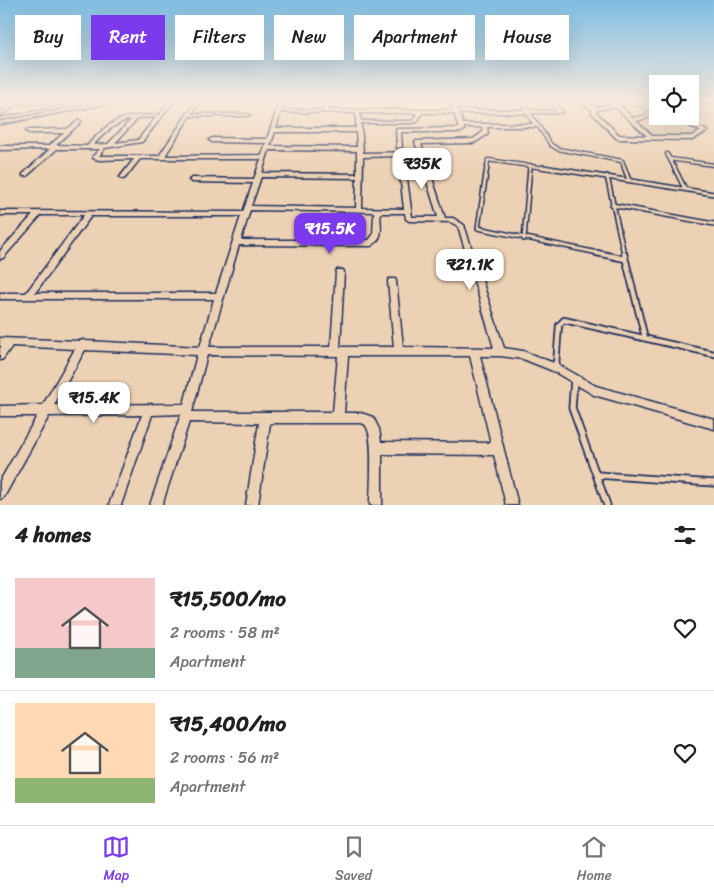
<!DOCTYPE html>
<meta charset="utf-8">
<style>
body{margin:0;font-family:Sriracha,sans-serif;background:#f2f2f2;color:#202124;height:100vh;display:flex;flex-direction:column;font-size:19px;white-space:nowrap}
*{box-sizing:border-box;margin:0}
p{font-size:16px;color:#757577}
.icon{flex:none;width:28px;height:28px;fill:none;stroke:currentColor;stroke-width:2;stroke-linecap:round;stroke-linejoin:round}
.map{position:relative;height:505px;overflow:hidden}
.panel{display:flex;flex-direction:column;background:#fff;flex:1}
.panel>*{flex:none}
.hud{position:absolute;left:15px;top:15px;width:685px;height:45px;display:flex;gap:10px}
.fabs{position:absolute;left:649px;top:75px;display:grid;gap:10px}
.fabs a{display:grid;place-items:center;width:50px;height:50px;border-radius:0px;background:#fff;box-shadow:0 5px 20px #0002;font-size:25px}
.price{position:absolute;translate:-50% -42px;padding:0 11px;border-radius:10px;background:#fff;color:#222;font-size:16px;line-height:32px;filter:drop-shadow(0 1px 2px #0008)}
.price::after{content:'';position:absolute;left:50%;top:30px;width:15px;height:11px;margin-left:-8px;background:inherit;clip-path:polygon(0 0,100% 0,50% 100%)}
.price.on{background:#7c3aed;color:#fff}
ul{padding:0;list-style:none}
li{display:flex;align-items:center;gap:15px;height:125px;padding:0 15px}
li+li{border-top:1px solid #e0e0e0}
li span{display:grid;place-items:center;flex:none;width:140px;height:100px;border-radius:0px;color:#555}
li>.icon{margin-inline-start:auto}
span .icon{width:60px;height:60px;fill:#fffc;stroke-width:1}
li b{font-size:21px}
h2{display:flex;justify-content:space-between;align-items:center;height:60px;padding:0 15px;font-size:21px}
.chip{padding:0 18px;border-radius:0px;background:#fff;box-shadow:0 5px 20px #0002;font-size:18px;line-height:45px}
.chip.on{background:#7c3aed;color:#fff}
.tab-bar{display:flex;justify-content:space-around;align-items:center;height:70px;border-top:1px solid #e0e0e0;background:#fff;font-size:14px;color:#757577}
.tab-bar a{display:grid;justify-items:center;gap:2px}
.tab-bar .on{color:#7c3aed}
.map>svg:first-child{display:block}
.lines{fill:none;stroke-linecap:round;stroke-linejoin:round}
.service-far3-casing{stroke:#1b2f5e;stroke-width:5}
.service-far2-casing{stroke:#1b2f5e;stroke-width:6}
.service-far1-casing{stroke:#1b2f5e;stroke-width:8}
.service-casing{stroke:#1b2f5e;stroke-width:9}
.minor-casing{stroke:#1b2f5e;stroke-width:3}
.service-far3{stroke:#edd1b4;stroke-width:2.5}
.service-far2{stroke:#edd1b4;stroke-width:3}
.service-far1{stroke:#edd1b4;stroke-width:4.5}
.service{stroke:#edd1b4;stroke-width:5.5}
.minor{fill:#edd1b4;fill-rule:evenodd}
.rail{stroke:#1b2f5e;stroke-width:2}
</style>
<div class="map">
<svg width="714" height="505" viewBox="0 0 714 505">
<rect width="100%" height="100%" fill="#edd1b4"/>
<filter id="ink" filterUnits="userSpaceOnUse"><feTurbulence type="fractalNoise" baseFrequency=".02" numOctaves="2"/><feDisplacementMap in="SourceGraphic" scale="10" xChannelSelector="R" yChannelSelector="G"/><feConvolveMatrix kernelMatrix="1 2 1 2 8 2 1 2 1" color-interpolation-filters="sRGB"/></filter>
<g filter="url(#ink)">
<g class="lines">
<g class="service-far3-casing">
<g id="service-far3">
<path d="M 537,124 L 551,145 L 558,149 L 622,161 L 625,169"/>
<path d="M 667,154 L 675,169"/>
<path d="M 670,159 L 714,165"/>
<path d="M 487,169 L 488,160 L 552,169"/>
<path d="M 530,169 L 530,165"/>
</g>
</g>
<g class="service-far2-casing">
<g id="service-far2">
<path d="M 487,167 L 478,228 L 603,254"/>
<path d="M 543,167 L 714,194"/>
<path d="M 624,167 L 629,180"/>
<path d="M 674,167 L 685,189"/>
<path d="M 607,176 L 624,254"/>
<path d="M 612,205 L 714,224"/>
<path d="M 524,239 L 530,167"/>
</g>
</g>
<g class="service-far1-casing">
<g id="service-far1">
<path d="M 597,253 L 625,259"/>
<path d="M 624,253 L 645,338"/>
<path d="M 556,365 L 559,325 L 564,320 L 714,354"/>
</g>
</g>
<g class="service-casing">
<g id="service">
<path d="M 556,368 L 556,363"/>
<path d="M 574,380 L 572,408 L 607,505"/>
<path d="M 597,475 L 714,483"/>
</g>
</g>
<g class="minor-casing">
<g id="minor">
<path d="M 16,101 L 77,101 L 77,102 L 75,103 L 18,104 L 0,116 L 0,113 L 12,104 L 0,104 L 0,102 Z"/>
<path d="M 91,101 L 101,101 L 0,120 L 0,118 Z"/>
<path d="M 170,101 L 174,101 L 142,142 L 105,148 L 99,156 L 159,156 L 196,101 L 284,101 L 282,110 L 323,110 L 325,101 L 329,101 L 328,110 L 453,110 L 450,101 L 454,101 L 458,110 L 525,110 L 520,101 L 524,101 L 530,110 L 557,111 L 550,101 L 554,101 L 563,112 L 561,113 L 531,113 L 539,126 L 538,127 L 487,127 L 488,134 L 474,143 L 421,144 L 445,218 L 453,218 L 464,225 L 504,348 L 523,351 L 559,365 L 596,386 L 714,419 L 714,429 L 594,395 L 553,371 L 523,359 L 500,356 L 480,356 L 518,505 L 506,505 L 494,455 L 382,454 L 382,505 L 370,505 C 370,489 374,440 367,428 C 366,424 364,424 361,423 L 270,423 L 258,505 L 246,505 L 259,423 L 189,422 L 162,505 L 150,505 L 181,414 L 152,415 L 121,505 L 109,505 L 142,415 L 49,416 L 4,497 L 0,499 L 0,481 L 37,416 L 0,416 L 0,406 L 43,405 L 75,349 L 12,346 L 3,359 L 0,360 L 0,348 L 2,346 L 0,346 L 0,338 L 80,341 L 83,340 L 86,341 L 200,347 L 214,299 L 0,299 L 0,293 L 26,293 L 84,215 L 41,215 L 3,258 L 0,259 L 0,251 L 33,215 L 0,215 L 0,211 L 243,212 L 253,183 L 192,182 L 189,180 L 192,178 L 254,179 L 261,159 L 140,159 L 125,178 L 123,179 L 120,177 L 134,159 L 99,160 L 93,158 L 93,156 L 100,149 L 57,149 L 27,176 L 23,176 L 23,174 L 50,149 L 0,150 L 0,146 L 49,146 L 64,133 L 29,133 L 26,131 L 27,130 L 67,129 L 79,120 L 81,121 L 81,122 L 56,145 L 87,146 C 112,118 122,115 159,115 ZM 199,102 L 279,103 L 267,139 L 212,138 L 209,140 L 212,142 L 266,143 L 262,155 L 165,156 L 190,116 L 248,116 L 250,115 L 248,114 L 192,114 ZM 281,112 L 356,113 L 356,128 L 276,128 ZM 360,113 L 417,113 L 413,120 L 411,121 L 361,121 ZM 422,113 L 454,113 L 458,125 L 458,128 L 396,129 L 397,148 L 402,147 L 401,132 L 461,132 L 464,130 L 464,127 L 482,127 L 483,132 L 473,139 L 416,141 L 415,142 L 418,152 L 363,153 L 361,123 L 411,123 L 417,122 ZM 459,113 L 526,113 L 533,124 L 463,124 ZM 156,117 L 138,140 L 115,143 L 138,118 ZM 132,119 L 108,144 L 93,145 C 104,134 115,122 132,119 ZM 275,132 L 356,132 L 357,147 L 270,146 ZM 269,150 L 357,151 L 357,174 L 262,173 ZM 398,156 L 404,209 L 362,208 L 363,157 ZM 404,156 L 419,156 L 438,217 L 412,217 ZM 261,177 L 357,178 L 356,208 L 251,206 ZM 250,210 L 374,212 L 373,235 L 369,240 L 241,240 ZM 380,213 L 405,213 L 406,219 L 409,221 L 450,222 L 458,226 L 494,348 L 403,347 L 396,281 L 395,279 L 389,279 L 388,281 L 394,347 L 340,347 L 344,272 L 343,270 L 337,270 L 336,272 L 331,347 L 209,347 L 239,245 L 371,246 C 385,238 380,226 380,213 ZM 91,216 L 241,216 L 216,293 L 35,293 ZM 85,350 L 197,355 L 184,404 L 54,405 ZM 207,355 L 338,356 L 333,412 L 192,412 ZM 348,356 L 470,356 L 491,443 L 381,442 L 379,429 L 373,417 L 361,413 L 344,413 Z"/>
<path d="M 579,101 L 584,101 L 596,107 L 635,101 L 658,110 L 658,115 L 636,121 L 653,136 L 691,136 L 701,131 L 666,116 L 673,116 L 708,131 L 692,140 L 618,139 L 616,138 L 592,113 L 592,110 ZM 633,103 L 656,113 L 633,118 L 620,106 ZM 615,107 L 647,136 L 619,135 L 596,112 L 597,110 Z"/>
<path d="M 651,101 L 658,101 L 658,104 Z"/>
<path d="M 690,101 L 714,101 L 714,103 L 692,103 L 690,102 Z"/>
</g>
</g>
<use href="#service-far3" class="service-far3"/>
<use href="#service-far2" class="service-far2"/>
<use href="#service-far1" class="service-far1"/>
<use href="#service" class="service"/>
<use href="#minor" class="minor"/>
<path class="rail" d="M 0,125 L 126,101"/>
</g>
</g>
<linearGradient id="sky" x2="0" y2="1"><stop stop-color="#7dbde2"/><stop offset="0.59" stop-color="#f7eadd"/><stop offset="1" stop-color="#f7eadd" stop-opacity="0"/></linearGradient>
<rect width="714" height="172" fill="url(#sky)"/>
</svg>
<div class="fabs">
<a><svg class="icon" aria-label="locate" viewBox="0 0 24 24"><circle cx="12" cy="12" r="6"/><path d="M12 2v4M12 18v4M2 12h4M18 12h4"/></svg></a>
</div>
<b class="price" style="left:422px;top:190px">₹35K</b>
<b class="price on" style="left:330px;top:255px">₹15.5K</b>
<b class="price" style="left:470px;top:291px">₹21.1K</b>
<b class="price" style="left:94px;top:424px">₹15.4K</b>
<div class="hud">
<a class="chip">Buy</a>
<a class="chip on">Rent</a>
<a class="chip">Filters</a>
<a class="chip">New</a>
<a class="chip">Apartment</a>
<a class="chip">House</a>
</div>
</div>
<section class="panel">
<h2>4 homes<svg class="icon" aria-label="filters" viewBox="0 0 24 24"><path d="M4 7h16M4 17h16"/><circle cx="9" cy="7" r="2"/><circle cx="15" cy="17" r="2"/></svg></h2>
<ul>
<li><span style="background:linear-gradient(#f6c9c9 70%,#7fa58c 0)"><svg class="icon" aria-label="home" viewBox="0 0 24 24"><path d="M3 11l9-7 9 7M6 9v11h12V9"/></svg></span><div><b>₹15,500/mo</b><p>2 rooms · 58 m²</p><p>Apartment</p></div><svg class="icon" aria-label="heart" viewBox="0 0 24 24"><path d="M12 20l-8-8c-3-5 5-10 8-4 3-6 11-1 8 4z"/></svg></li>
<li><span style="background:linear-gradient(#ffd9b3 75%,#8fb573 0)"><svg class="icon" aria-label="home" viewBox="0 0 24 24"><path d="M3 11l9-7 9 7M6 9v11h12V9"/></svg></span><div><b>₹15,400/mo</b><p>2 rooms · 56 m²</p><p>Apartment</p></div><svg class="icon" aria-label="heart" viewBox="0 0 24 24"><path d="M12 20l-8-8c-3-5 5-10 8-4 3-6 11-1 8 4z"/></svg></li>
</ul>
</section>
<nav class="tab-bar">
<a class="on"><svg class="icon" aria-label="map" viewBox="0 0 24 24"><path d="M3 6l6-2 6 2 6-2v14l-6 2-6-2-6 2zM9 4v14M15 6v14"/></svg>Map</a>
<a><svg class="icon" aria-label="saved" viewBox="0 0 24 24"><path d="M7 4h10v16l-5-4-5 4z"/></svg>Saved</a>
<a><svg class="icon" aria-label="home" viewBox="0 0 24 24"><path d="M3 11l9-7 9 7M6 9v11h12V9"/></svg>Home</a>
</nav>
